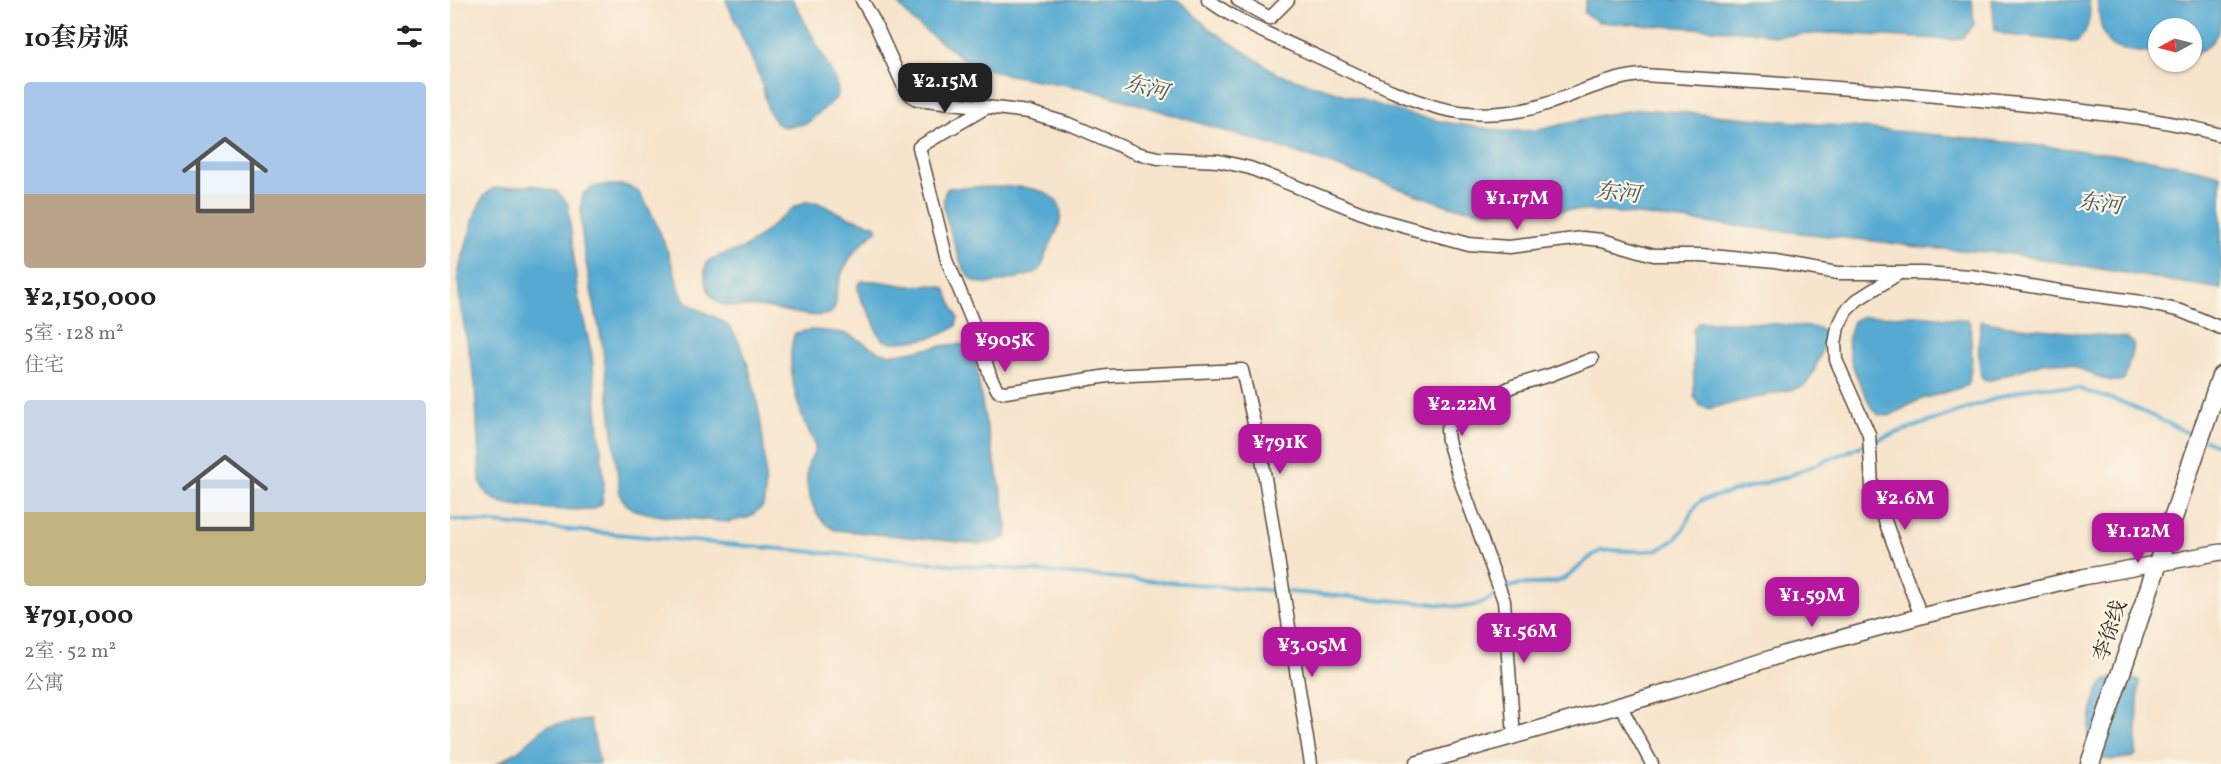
<!DOCTYPE html>
<html lang="zh">
<meta charset="utf-8">
<style>
body{margin:0;font-family:Vollkorn,"Noto Serif SC",serif;background:#f6f6f6;color:#222;height:100vh;display:flex;flex-direction:column;font-size:22px;white-space:nowrap}
*{box-sizing:border-box;margin:0}
p{font-size:20px;color:#767676}
.icon{flex:none;width:33px;height:33px;fill:none;stroke:currentColor;stroke-width:2;stroke-linecap:round;stroke-linejoin:round}
.map{position:relative;flex:1;overflow:hidden}
.panel{display:flex;flex-direction:column;background:#fff;width:450px}
.panel>*{flex:none}
.needle{width:39px;rotate:263deg}
.controls{position:absolute;left:1698px;top:18px;display:grid;gap:12px}
.controls a{display:grid;place-items:center;width:54px;height:54px;border-radius:50%;background:#fff;box-shadow:0 2px 4px #0004;font-size:30px}
.price{position:absolute;translate:-50% -51px;padding:0 14px;border-radius:12px;background:#b5179e;color:#fff;font-size:20px;line-height:39px;filter:drop-shadow(0 2px 3px #0008)}
.price::after{content:'';position:absolute;left:50%;top:36px;width:18px;height:14px;margin-left:-9px;background:inherit;clip-path:polygon(0 0,100% 0,50% 100%)}
.price.current{background:#222;color:#fff}
ul{padding:0;list-style:none}
li{display:grid;align-content:center;gap:12px;height:318px;padding:0 24px}
li span{display:grid;place-items:center;height:186px;border-radius:6px;color:#555}
li>.icon{margin-inline-start:auto}
span .icon{width:108px;height:108px;fill:#fffc;stroke-width:1}
li b{font-size:26px}
h2{display:flex;justify-content:space-between;align-items:center;height:72px;padding:0 24px;font-size:26px}
main{display:flex;flex:1;min-height:0}
.map>svg:first-child{display:block}
.water{fill:#57aad2;stroke:#496a78;stroke-width:1.5}
.lines{fill:none;stroke-linecap:round;stroke-linejoin:round}
.stream{stroke:#57aad2;stroke-width:4}
.minor-casing{stroke:#574638;stroke-width:15}
.tertiary-casing{stroke:#574638;stroke-width:18}
.secondary-casing{stroke:#574638;stroke-width:21}
.minor{stroke:#fff;stroke-width:12}
.tertiary{stroke:#fff;stroke-width:15}
.secondary{stroke:#fff;stroke-width:18}
.labels{text-anchor:middle;dominant-baseline:central;stroke-width:4.5;stroke-linejoin:round;paint-order:stroke}
.street-label{font-size:21px;fill:#3b2a1e;stroke:#fcf5e5}
.water-label{font-size:22px;font-style:italic;fill:#45575d;stroke:#fcf5e5}
</style>
<main>
<section class="panel">
<h2>10套房源<svg class="icon" aria-label="filters" viewBox="0 0 24 24"><path d="M4 7h16M4 17h16"/><circle cx="9" cy="7" r="2"/><circle cx="15" cy="17" r="2"/></svg></h2>
<ul>
<li><span style="background:linear-gradient(#a9c7e8 60%,#b9a48a 0)"><svg class="icon" aria-label="home" viewBox="0 0 24 24"><path d="M3 11l9-7 9 7M6 9v11h12V9"/></svg></span><div><b>¥2,150,000</b><p>5室 · 128 m²</p><p>住宅</p></div></li>
<li><span style="background:linear-gradient(#c9d6e8 60%,#c2b280 0)"><svg class="icon" aria-label="home" viewBox="0 0 24 24"><path d="M3 11l9-7 9 7M6 9v11h12V9"/></svg></span><div><b>¥791,000</b><p>2室 · 52 m²</p><p>公寓</p></div></li>
</ul>
</section>
<div class="map">
<svg width="1771" height="764" viewBox="0 0 1771 764">
<rect width="100%" height="100%" fill="#fcf5e5"/>
<filter id="ink" filterUnits="userSpaceOnUse"><feTurbulence type="fractalNoise" baseFrequency=".0167" numOctaves="2"/><feDisplacementMap in="SourceGraphic" scale="12" xChannelSelector="R" yChannelSelector="G"/><feConvolveMatrix kernelMatrix="1 2 1 2 8 2 1 2 1" color-interpolation-filters="sRGB"/></filter>
<filter id="wash" filterUnits="userSpaceOnUse"><feTurbulence type="fractalNoise" baseFrequency=".008" numOctaves="4" result="noise"/><feDisplacementMap in="SourceGraphic" scale="24" xChannelSelector="R" yChannelSelector="G"/><feGaussianBlur stdDeviation="1.35" result="paint"/><feColorMatrix in="noise" values="0 0 0 0 0 0 0 0 0 0 0 0 0 0 0 0 0 1.4 0 .05"/><feComposite in="paint" operator="in"/></filter>
<g filter="url(#wash)">
<rect width="100%" height="100%" fill="#f7e4cc"/>
<g class="water">
<path d="M 276,0 L 343,0 L 387,82 L 388,95 L 385,99 L 356,124 L 333,127 L 325,122 L 318,109 L 311,80 Z"/>
<path d="M 445,0 L 728,0 L 761,30 L 828,74 L 954,113 L 994,122 L 1054,131 L 1074,131 L 1093,129 L 1151,115 L 1191,109 C 1312,119 1434,129 1555,142 C 1627,150 1700,156 1771,175 L 1771,289 L 1554,253 L 1475,248 L 1432,242 L 1160,212 L 1120,210 L 1039,212 L 999,206 L 854,155 L 671,99 L 633,88 L 553,74 L 516,61 L 464,22 Z"/>
<path d="M 1136,0 L 1522,0 L 1524,25 L 1513,37 L 1505,40 L 1384,33 L 1324,36 L 1308,32 L 1149,22 L 1134,13 Z"/>
<path d="M 1542,0 L 1639,0 C 1641,15 1639,31 1627,42 L 1557,35 L 1545,30 Z"/>
<path d="M 1647,0 L 1771,0 C 1771,29 1771,40 1743,56 L 1742,56 L 1742,28 L 1708,28 L 1708,54 C 1658,48 1654,54 1647,0 Z"/>
<path d="M 82,185 L 108,192 L 118,204 L 128,296 L 142,355 L 154,482 L 152,504 L 144,509 C 123,511 61,509 44,499 C 36,495 32,488 30,480 L 25,382 L 10,305 L 8,277 L 10,266 L 26,211 L 34,196 L 42,189 L 48,188 Z"/>
<path d="M 154,185 C 164,185 176,184 185,189 C 198,198 219,254 224,271 C 227,279 228,289 233,297 C 241,311 265,313 278,326 C 305,352 322,470 313,506 L 300,517 L 279,522 L 210,516 L 185,510 L 176,504 L 170,495 C 164,445 159,394 152,343 C 147,315 122,215 134,193 L 143,187 Z"/>
<path d="M 531,187 C 553,188 584,183 602,197 C 621,211 605,235 597,250 C 594,257 594,266 588,271 C 582,276 569,277 562,279 C 519,291 516,279 503,240 C 499,224 487,202 498,188 Z"/>
<path d="M 355,202 L 366,202 L 396,216 L 427,226 L 427,231 C 408,243 391,267 387,290 C 385,297 388,306 382,312 C 371,322 328,308 314,307 C 300,305 282,310 269,303 C 256,295 252,274 257,262 C 267,254 281,253 293,248 C 316,236 331,212 355,202 Z"/>
<path d="M 412,281 C 429,279 445,285 461,286 C 473,286 483,283 495,288 L 508,318 L 506,326 C 491,339 454,344 435,341 C 424,334 427,325 421,316 C 415,304 407,299 408,284 Z"/>
<path d="M 1466,315 L 1517,320 L 1520,323 L 1522,358 L 1519,382 L 1516,386 L 1469,400 L 1439,416 L 1429,415 L 1422,409 C 1410,381 1389,352 1403,321 L 1412,317 Z"/>
<path d="M 1531,321 L 1559,326 L 1677,338 L 1684,344 L 1675,378 L 1671,381 C 1648,383 1628,362 1604,362 C 1583,362 1558,377 1537,381 L 1532,379 C 1527,360 1528,340 1531,321 Z"/>
<path d="M 1249,322 L 1305,322 L 1369,328 L 1375,334 C 1374,346 1363,381 1352,387 L 1258,409 L 1249,405 L 1244,397 L 1243,329 Z"/>
<path d="M 362,330 C 374,331 388,331 399,335 C 414,341 424,353 441,354 C 460,354 502,341 516,345 L 525,359 L 534,414 L 553,499 L 557,527 L 556,537 L 546,542 L 530,544 L 385,530 C 364,520 353,489 358,466 C 359,458 367,453 365,445 C 363,437 358,431 355,424 C 345,398 335,360 345,333 Z"/>
<path d="M 1676,678 L 1689,680 L 1686,754 L 1684,757 L 1663,760 L 1651,758 C 1648,753 1643,748 1640,742 C 1635,731 1645,686 1657,680 C 1662,678 1670,679 1676,678 Z"/>
<path d="M 140,720 L 150,764 L 47,764 L 68,751 L 98,725 Z"/>
</g>
<g class="lines">
<g class="stream">
<path d="M 1755,440 L 1771,447"/>
<path d="M 1423,441 L 1556,395 L 1588,386 L 1629,389 L 1674,403 L 1745,436"/>
<path d="M 0,519 L 498,564 L 986,604 C 1014,608 1023,610 1048,594"/>
<path d="M 1054,590 C 1071,579 1090,588 1109,581 C 1125,576 1134,558 1150,551 C 1182,547 1209,562 1232,531 C 1239,520 1241,508 1252,500 L 1336,477 L 1416,444"/>
</g>
</g>
</g>
<g filter="url(#ink)">
<g class="lines">
<g class="minor-casing">
<g id="minor">
<path d="M 412,0 L 425,23 L 454,87 L 462,96 L 467,99 L 579,112 L 622,125 L 686,153 L 708,158 L 769,161 L 800,168 L 927,219 L 1018,244 L 1059,247 L 1133,238 L 1152,240 L 1204,255 L 1251,255 L 1325,262 L 1388,273 L 1473,273 L 1521,276 L 1610,291 L 1691,302 L 1731,311 L 1771,328"/>
<path d="M 758,0 C 794,26 835,41 875,60 C 912,77 950,97 989,108 C 1012,114 1037,115 1061,112 C 1107,107 1147,78 1193,75 C 1321,83 1450,91 1578,105 C 1643,112 1708,117 1771,135"/>
<path d="M 788,0 L 820,18 L 838,0"/>
<path d="M 537,107 L 469,147 L 497,260 L 523,323 L 541,378 L 548,391 L 556,392 L 658,376 L 792,370 L 812,459 L 861,764"/>
<path d="M 1448,274 L 1407,300 L 1396,311 L 1388,327 L 1385,344 L 1386,360 L 1419,434 L 1422,487 L 1471,616"/>
<path d="M 1170,705 L 1202,764"/>
<path d="M 1064,737 L 1054,601 L 1010,480 L 998,441 L 997,430 L 1002,421 L 1015,411 L 1063,386 L 1100,375 L 1142,359"/>
</g>
</g>
<g class="tertiary-casing">
<path id="tertiary" d="M 967,764 L 1223,690 L 1337,653 L 1471,616 L 1633,577 L 1771,552"/>
</g>
<g class="secondary-casing">
<path id="secondary" d="M 1640,764 L 1771,376"/>
</g>
<use href="#minor" class="minor"/>
<use href="#tertiary" class="tertiary"/>
<use href="#secondary" class="secondary"/>
</g>
</g>
<g class="labels">
<g class="street-label">
<text transform="translate(1661 631) rotate(-71)">李徐线</text>
</g>
<g class="water-label">
<text transform="translate(696 89) rotate(15)">东河</text>
<text transform="translate(1168 194) rotate(6)">东河</text>
<text transform="translate(1650 205) rotate(7)">东河</text>
</g>
</g>
</svg>
<div class="controls">
<a><svg class="needle" viewBox="-14 -14 28 28"><path d="M0-13l5 13h-10z" fill="#e53935"/><path d="M0 13l5-13h-10z" fill="#767676"/></svg></a>
</div>
<b class="price current" style="left:495px;top:114px">¥2.15M</b>
<b class="price" style="left:1067px;top:231px">¥1.17M</b>
<b class="price" style="left:555px;top:373px">¥905K</b>
<b class="price" style="left:1012px;top:437px">¥2.22M</b>
<b class="price" style="left:830px;top:475px">¥791K</b>
<b class="price" style="left:1455px;top:531px">¥2.6M</b>
<b class="price" style="left:1688px;top:564px">¥1.12M</b>
<b class="price" style="left:1362px;top:628px">¥1.59M</b>
<b class="price" style="left:1074px;top:664px">¥1.56M</b>
<b class="price" style="left:862px;top:678px">¥3.05M</b>
</div>
</main>
